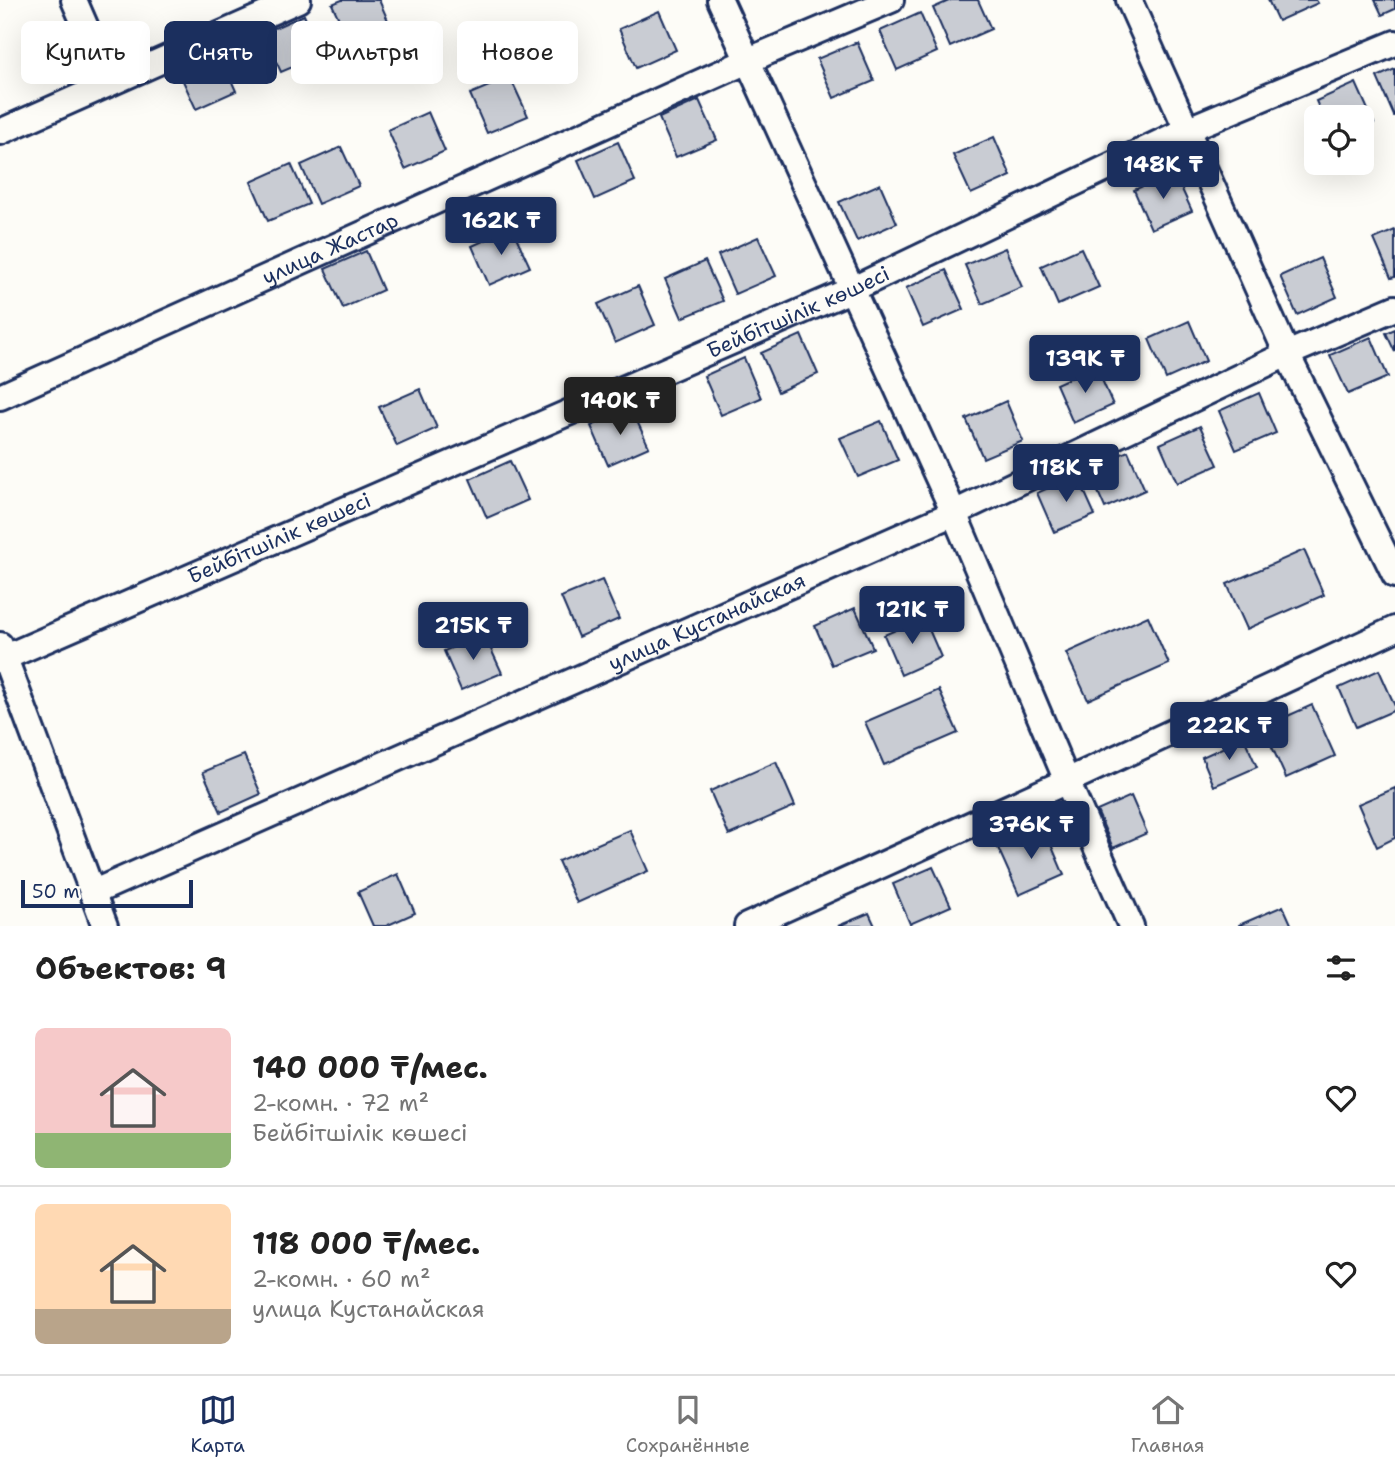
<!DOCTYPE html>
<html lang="ru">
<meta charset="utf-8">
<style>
body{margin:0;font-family:"Shantell Sans",sans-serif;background:#f6f6f6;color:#222;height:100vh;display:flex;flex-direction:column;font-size:26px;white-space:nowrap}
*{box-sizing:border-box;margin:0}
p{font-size:23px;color:#767676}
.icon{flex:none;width:38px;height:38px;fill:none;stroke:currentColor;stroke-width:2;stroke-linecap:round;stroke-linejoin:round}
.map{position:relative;height:926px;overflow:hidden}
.sheet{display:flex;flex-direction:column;background:#fff;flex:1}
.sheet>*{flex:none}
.hud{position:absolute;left:21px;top:21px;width:700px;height:63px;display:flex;gap:14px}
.fabs{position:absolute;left:1304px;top:105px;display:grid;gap:14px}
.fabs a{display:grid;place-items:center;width:70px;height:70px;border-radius:10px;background:#fff;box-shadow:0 7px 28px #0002;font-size:35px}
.scale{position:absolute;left:21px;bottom:18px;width:172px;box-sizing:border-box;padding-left:7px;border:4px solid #1b2f5e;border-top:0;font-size:19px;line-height:24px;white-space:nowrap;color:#1b2f5e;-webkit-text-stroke:5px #fdfcf7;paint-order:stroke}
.price{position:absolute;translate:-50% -60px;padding:0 16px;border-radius:7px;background:#1b2f5e;color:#fff;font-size:23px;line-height:46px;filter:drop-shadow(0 2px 4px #0008)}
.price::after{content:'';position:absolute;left:50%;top:42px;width:21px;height:16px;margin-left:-10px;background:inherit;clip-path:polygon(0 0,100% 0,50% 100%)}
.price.on{background:#222;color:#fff}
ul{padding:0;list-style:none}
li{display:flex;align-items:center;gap:21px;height:175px;padding:0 35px}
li+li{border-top:2px solid #e0e0e0}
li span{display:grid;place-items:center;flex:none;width:196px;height:140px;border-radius:10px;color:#555}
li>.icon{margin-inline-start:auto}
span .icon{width:84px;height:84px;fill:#fffc;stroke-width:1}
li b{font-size:30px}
h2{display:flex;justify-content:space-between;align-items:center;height:84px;padding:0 35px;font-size:30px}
.tag{padding:0 24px;border-radius:10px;background:#fff;box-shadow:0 7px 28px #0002;font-size:24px;line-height:63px}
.tag.on{background:#1b2f5e;color:#fff}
.menu{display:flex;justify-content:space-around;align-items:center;height:98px;border-top:2px solid #e0e0e0;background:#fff;font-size:19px;color:#767676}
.menu a{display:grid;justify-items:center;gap:4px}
.menu .on{color:#1b2f5e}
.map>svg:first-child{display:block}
.building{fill:#c9ccd3;stroke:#1b2f5e;stroke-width:2}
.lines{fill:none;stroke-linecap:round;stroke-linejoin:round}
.street-casing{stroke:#1b2f5e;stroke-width:30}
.street{stroke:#fdfcf7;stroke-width:24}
.labels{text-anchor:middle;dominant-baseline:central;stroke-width:5;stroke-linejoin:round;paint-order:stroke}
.street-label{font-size:21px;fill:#1b2f5e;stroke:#fdfcf7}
</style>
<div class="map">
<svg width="1395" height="926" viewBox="0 0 1395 926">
<rect width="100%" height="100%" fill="#fdfcf7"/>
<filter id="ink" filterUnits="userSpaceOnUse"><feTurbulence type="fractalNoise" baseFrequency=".0143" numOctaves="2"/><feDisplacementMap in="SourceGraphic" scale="14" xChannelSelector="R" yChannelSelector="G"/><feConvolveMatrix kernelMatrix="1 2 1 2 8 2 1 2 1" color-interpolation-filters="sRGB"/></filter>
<g filter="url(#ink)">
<g class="building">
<path d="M 342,0 L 379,0 L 390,25 L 350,43 L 332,4 Z"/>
<path d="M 951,0 L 978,0 L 991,29 L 950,47 L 933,8 Z"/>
<path d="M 1268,0 L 1316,0 L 1318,3 L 1278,21 Z"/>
<path d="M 1375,0 L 1395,0 L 1395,9 L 1382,15 Z"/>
<path d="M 659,11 L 676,50 L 636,68 L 619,29 Z"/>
<path d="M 920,13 L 937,52 L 897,70 L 880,31 Z"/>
<path d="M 304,15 L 321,55 L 281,72 L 263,33 Z"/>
<path d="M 857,42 L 874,81 L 834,98 L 817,59 Z"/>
<path d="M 219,53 L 236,91 L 196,109 L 178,70 Z"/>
<path d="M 1395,69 L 1395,116 L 1394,116 L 1377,77 Z"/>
<path d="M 510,77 L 528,116 L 487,133 L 470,94 Z"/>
<path d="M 1356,83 L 1374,123 L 1362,128 L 1362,117 L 1323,117 L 1316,101 Z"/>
<path d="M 699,100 L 717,140 L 676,157 L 659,118 Z"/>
<path d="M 428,112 L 445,151 L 405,169 L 388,130 Z"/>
<path d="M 994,137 L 1011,176 L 971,194 L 953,155 Z"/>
<path d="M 618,142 L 635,181 L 595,199 L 578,160 Z"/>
<path d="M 341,147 L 359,186 L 318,204 L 301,165 Z"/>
<path d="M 291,164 L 309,204 L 268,221 L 251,182 Z"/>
<path d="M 1174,172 L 1192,211 L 1151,229 L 1134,190 Z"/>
<path d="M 880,184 L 897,223 L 857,241 L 839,202 Z"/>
<path d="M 512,228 L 530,267 L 489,285 L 472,246 Z"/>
<path d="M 1395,230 L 1395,277 L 1391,278 L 1374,239 Z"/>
<path d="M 758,237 L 776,276 L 735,294 L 718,255 Z"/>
<path d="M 1005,248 L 1022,287 L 982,304 L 965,265 Z"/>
<path d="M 1081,248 L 1099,287 L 1058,305 L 1041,266 Z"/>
<path d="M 366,251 L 383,290 L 343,308 L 325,269 Z"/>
<path d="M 1320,258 L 1337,297 L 1297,315 L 1280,276 Z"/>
<path d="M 705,261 L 723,301 L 682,318 L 665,279 Z"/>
<path d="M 946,270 L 964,309 L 923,327 L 906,288 Z"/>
<path d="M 638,286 L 655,325 L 615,343 L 598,304 Z"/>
<path d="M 1189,321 L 1206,361 L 1166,379 L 1149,339 Z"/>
<path d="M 1395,329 L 1395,352 L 1386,333 Z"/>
<path d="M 801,335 L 818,374 L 778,392 L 761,353 Z"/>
<path d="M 1371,337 L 1388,377 L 1348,394 L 1330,355 Z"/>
<path d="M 744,358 L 761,398 L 721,415 L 704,376 Z"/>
<path d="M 1096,366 L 1113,405 L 1073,423 L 1056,384 Z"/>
<path d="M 420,389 L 437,428 L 397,446 L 379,407 Z"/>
<path d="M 1259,393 L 1276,433 L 1236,450 L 1219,411 Z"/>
<path d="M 1006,401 L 1023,441 L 983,458 L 966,419 Z"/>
<path d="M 631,408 L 649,447 L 608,465 L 591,426 Z"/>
<path d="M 881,421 L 898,460 L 858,477 L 840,438 Z"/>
<path d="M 1200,426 L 1218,465 L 1177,483 L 1160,444 Z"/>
<path d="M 1128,451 L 1145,490 L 1105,508 L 1088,469 Z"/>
<path d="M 510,461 L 528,500 L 487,518 L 470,479 Z"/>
<path d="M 1077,475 L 1095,515 L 1054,532 L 1037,493 Z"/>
<path d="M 1304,550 L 1324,595 L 1247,629 L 1227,584 Z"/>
<path d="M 602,580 L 619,619 L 578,637 L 561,597 Z"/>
<path d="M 855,608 L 873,648 L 832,665 L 815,626 Z"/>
<path d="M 1148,616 L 1169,664 L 1088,700 L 1066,653 Z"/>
<path d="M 924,618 L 941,657 L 901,675 L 884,635 Z"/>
<path d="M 484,634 L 502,673 L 461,690 L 444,651 Z"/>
<path d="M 1379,670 L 1395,706 L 1395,710 L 1356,727 L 1339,688 Z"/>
<path d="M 939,690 L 958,733 L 884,765 L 865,722 Z"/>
<path d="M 1312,705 L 1335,756 L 1286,778 L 1263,727 Z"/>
<path d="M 1244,738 L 1257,767 L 1214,786 L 1202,757 Z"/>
<path d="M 244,755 L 261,794 L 221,812 L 203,772 Z"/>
<path d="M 776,762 L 795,806 L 729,835 L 710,791 Z"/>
<path d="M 1395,788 L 1395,838 L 1377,847 L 1358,804 Z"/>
<path d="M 1131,796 L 1147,833 L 1113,848 L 1097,811 Z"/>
<path d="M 1044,828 L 1064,875 L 1019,895 L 998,848 Z"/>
<path d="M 630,830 L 648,871 L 577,903 L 558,861 Z"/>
<path d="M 933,867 L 951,906 L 910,924 L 893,884 Z"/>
<path d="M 398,874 L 415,913 L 386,926 L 373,926 L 358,892 Z"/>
<path d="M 1283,906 L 1292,926 L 1239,926 L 1239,925 Z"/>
<path d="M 869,913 L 875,926 L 838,926 Z"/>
</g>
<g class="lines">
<g class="street-casing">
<g id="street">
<path d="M 74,0 L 110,83"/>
<path d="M 720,0 L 954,513 L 1067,781 L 1131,926"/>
<path d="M 1129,0 L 1287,354 L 1395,575"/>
<path d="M 0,132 L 298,0"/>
<path id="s1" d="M 0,397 L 763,54 L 891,0"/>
<path d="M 0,645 L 105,926"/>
<path id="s2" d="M 6,657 L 853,289 L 1186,130 L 1395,43"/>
<path id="s3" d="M 92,893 L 954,513 L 1287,354 L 1395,308"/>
<path d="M 747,926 L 1067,781 L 1395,629"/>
</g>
</g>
<use href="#street" class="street"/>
</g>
</g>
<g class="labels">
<g class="street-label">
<text stroke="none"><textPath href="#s1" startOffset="362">улица Жастар</textPath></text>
<text stroke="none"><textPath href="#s2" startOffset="864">Бейбітшілік көшесі</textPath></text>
<text stroke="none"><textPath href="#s2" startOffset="298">Бейбітшілік көшесі</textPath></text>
<text stroke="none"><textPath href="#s3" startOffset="672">улица Кустанайская</textPath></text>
</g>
</g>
</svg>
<div class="fabs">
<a><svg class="icon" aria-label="locate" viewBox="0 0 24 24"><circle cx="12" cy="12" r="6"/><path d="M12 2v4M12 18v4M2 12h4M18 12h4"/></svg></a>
</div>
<div class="scale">50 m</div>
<b class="price" style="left:1163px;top:201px">148K ₸</b>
<b class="price" style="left:501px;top:257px">162K ₸</b>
<b class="price" style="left:1085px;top:395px">139K ₸</b>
<b class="price on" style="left:620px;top:437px">140K ₸</b>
<b class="price" style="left:1066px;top:504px">118K ₸</b>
<b class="price" style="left:912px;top:646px">121K ₸</b>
<b class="price" style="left:473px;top:662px">215K ₸</b>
<b class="price" style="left:1229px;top:762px">222K ₸</b>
<b class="price" style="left:1031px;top:861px">376K ₸</b>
<div class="hud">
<a class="tag">Купить</a>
<a class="tag on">Снять</a>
<a class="tag">Фильтры</a>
<a class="tag">Новое</a>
</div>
</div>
<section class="sheet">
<h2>Объектов: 9<svg class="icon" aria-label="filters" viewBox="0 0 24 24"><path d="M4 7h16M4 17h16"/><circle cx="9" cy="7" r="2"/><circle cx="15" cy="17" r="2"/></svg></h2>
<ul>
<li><span style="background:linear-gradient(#f6c9c9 75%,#8fb573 0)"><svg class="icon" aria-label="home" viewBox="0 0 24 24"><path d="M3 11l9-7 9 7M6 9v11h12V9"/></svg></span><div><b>140 000 ₸/мес.</b><p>2-комн. · 72 m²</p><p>Бейбітшілік көшесі</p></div><svg class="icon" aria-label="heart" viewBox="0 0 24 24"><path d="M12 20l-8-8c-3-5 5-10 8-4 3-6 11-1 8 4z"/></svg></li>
<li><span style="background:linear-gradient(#ffd9b3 75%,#b9a48a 0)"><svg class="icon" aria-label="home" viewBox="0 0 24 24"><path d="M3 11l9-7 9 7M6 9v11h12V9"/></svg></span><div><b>118 000 ₸/мес.</b><p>2-комн. · 60 m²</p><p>улица Кустанайская</p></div><svg class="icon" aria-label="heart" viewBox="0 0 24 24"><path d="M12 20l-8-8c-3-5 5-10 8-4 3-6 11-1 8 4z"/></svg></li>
</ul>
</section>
<nav class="menu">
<a class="on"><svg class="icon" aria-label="map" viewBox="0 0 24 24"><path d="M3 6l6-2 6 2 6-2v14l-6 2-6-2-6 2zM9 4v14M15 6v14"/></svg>Карта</a>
<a><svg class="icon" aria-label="saved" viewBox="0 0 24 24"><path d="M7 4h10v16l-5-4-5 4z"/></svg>Сохранённые</a>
<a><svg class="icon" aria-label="home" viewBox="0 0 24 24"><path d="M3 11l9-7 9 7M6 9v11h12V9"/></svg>Главная</a>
</nav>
